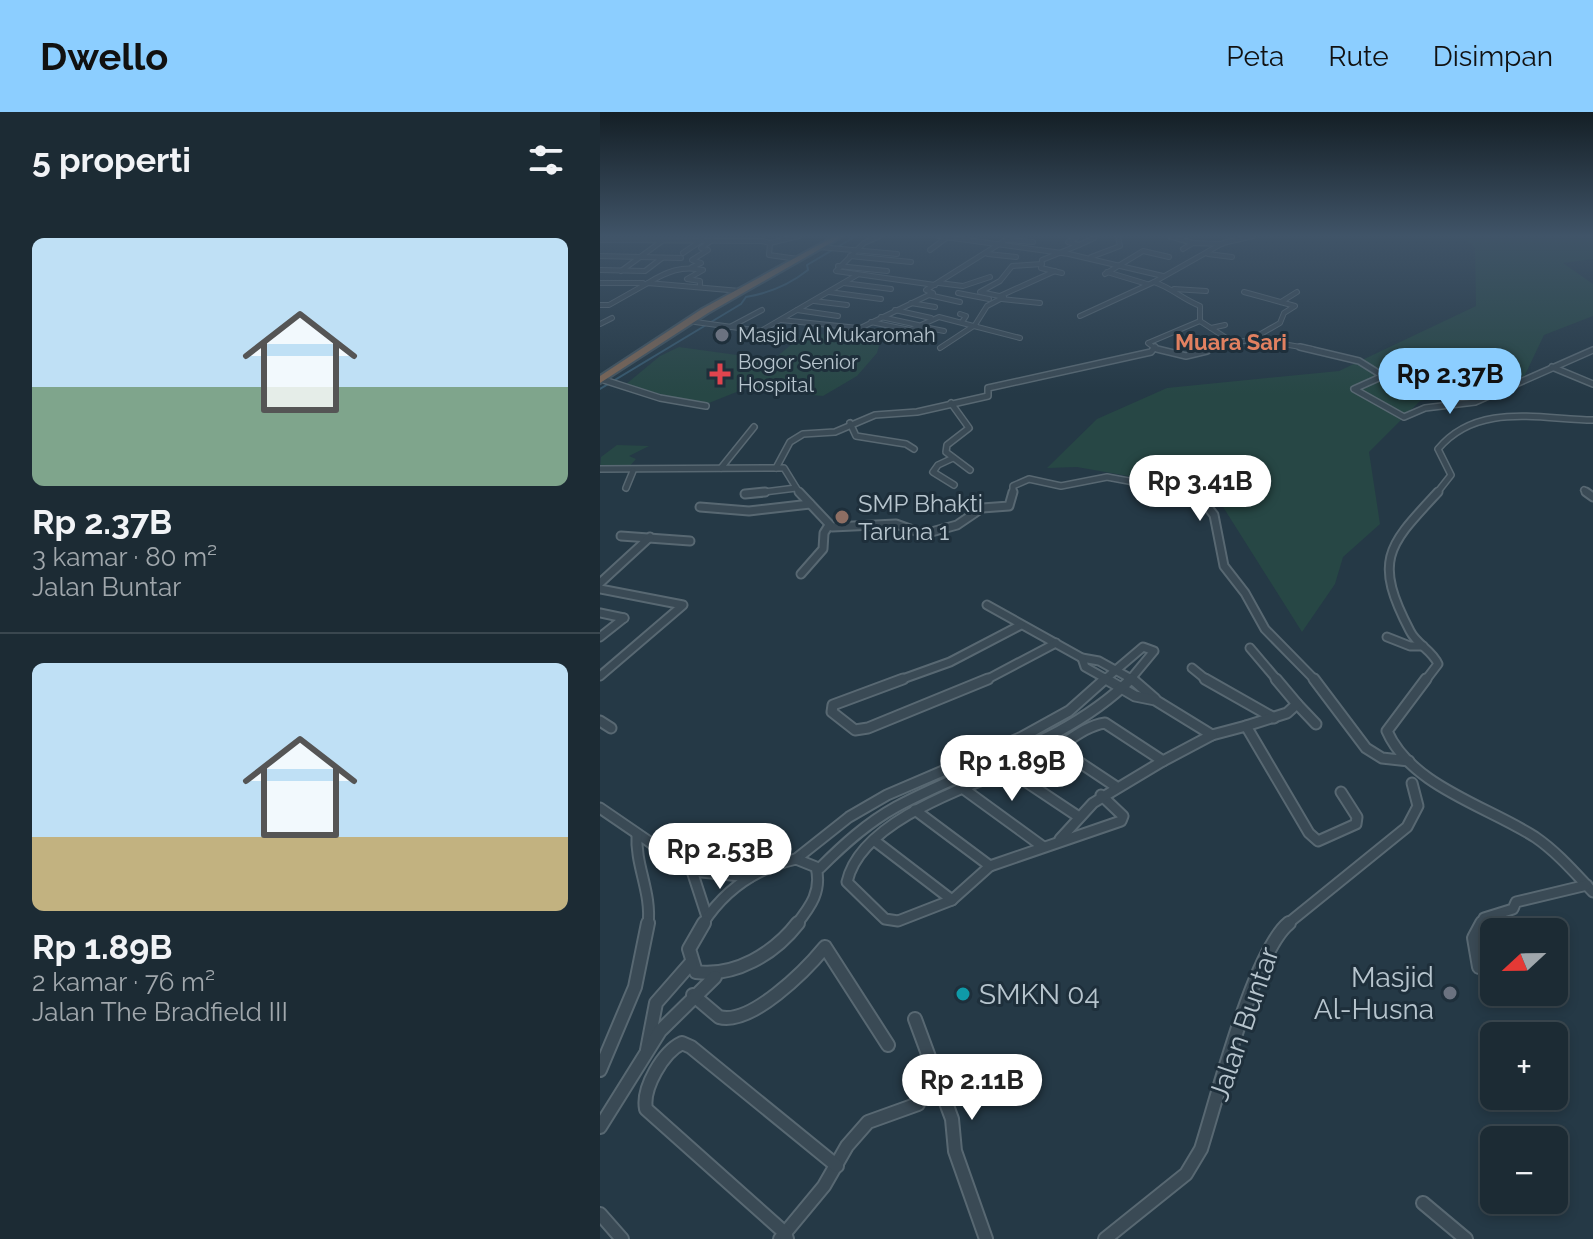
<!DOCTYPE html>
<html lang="id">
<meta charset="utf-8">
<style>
body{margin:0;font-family:Raleway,sans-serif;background:#25333c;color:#f1f3f6;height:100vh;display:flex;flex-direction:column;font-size:30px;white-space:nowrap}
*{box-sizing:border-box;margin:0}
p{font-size:26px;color:#a0a7ac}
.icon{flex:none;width:44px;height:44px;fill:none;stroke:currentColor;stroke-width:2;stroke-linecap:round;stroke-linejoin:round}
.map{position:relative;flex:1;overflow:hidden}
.details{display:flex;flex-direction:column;background:#1c2b34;width:600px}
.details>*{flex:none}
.needle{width:52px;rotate:248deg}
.tools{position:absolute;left:880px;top:806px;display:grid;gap:16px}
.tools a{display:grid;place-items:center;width:88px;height:88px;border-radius:12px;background:#1c2b34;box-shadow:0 4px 12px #0003,0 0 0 2px #3a474f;font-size:40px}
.price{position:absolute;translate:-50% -68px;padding:0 18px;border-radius:28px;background:#fff;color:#222;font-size:26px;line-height:52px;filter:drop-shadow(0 2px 4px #0008)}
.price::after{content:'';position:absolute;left:50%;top:48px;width:24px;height:18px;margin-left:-12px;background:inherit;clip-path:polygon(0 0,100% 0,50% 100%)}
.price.current{background:#8cceff;color:#111}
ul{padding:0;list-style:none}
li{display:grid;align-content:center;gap:16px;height:424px;padding:0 32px}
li+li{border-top:2px solid #3a474f}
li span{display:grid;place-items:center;height:248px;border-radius:12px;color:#555}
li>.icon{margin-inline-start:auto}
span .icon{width:144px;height:144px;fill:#fffc;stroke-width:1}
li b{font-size:34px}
h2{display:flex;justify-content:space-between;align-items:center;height:96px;padding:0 32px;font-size:34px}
header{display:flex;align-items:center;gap:48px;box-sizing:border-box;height:112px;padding:0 40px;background:#8cceff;color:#111}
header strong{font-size:38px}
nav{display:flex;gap:44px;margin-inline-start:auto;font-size:28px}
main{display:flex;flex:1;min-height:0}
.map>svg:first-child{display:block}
.green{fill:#274745}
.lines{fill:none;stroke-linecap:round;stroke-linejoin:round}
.stream{stroke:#37596e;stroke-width:2}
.street-far4-casing{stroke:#586872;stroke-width:6}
.street-far3-casing{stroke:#586872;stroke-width:8}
.street-far2-casing{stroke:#586872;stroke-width:11}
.street-far1-casing{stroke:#586872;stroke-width:13}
.street-casing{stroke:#586872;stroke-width:16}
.highway-casing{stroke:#445560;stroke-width:4}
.street-far4{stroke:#3a4a55;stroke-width:4}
.street-far3{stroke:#3a4a55;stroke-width:5}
.street-far2{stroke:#3a4a55;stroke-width:7}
.street-far1{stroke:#3a4a55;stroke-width:9}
.street{stroke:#3a4a55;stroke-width:12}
.highway{fill:#7c6656;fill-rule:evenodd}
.worship-dot{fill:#6b7280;stroke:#1e2f3b;stroke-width:3}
.health-dot{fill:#e0444e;stroke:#1e2f3b;stroke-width:3}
.education-dot{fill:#8d6e63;stroke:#1e2f3b;stroke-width:3}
.culture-dot{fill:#0f9aa8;stroke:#1e2f3b;stroke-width:3}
.labels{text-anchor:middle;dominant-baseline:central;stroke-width:6;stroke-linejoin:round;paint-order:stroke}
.far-poi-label{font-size:20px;fill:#b7c5ce;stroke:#1e2f3b;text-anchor:start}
.far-neighbourhood-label{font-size:22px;font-weight:bold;fill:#e18060;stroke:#1e2f3b}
.poi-label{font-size:24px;fill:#b7c5ce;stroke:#1e2f3b;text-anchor:start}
.near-poi-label{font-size:28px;fill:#b7c5ce;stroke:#1e2f3b;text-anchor:end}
.near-street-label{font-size:28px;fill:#b7c5ce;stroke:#1e2f3b}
</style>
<header>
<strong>Dwello</strong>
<nav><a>Peta</a><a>Rute</a><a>Disimpan</a></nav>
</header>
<main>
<section class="details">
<h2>5 properti<svg class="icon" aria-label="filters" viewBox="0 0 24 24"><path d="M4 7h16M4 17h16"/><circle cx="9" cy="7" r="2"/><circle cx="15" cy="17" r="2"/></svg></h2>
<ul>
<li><span style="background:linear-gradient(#bfe0f5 60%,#7fa58c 0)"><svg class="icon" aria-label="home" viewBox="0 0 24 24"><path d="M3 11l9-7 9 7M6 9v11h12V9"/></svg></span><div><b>Rp 2.37B</b><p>3 kamar · 80 m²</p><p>Jalan Buntar</p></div></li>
<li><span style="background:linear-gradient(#bfe0f5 70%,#c2b280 0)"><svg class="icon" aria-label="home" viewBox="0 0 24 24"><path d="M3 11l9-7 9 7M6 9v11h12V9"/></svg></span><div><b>Rp 1.89B</b><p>2 kamar · 76 m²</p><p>Jalan The Bradfield III</p></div></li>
</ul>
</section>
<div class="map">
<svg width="993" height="1127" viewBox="0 0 993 1127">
<rect width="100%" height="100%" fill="#253946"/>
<g class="green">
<path d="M 861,124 L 993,124 L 993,147 L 963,151 L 993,172 L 993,204 L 944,223 L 924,265 L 820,289 L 769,340 L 780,412 L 743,445 L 735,472 L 702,520 L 613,379 L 477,355 L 447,356 L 497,307 L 567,276 L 739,259 L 876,194 L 875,136 Z"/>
<path d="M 206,220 L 280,230 L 277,241 L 257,264 L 223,284 L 144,277 L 104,293 L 25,273 L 60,244 L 79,235 L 173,248 Z"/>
<path d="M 17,333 L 49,334 L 29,344 L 36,347 L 28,356 L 0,358 L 1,345 Z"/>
</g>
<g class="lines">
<path class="stream" d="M 0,277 L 141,192 L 146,185 C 170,181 189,173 208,158 L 207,153 L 256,124"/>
<g class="street-far4-casing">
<g id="street-far4">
<path d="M 280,124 L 264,131 L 236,159 L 335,173"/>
<path d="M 338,124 L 469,142 L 563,164"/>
<path d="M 569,124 L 593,131"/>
<path d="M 0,128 L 162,129 L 170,131 L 169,143 L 198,147"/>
<path d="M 408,128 L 433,130"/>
<path d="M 170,131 L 199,124"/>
<path d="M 479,133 L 494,126"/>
<path d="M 219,135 L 297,142"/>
<path d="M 583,137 L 593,131 L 622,132"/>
<path d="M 330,138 L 346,126"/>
<path d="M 83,141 L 102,128"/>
<path d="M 388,142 L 416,145"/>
<path d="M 608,142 L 632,145"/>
<path d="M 0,144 L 81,146"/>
<path d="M 250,144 L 311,150"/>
<path d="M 491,145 L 520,134 L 518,124"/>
<path d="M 238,154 L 287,159"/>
<path d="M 92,155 L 101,151 L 92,148 L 108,138 L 101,136 L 112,128"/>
<path d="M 0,158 L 45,159 L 62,146"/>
<path d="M 21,159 L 62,129"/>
<path d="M 507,160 L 547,172"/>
<path d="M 462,161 L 441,156 L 442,148 L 479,133 L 468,130 L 476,126 L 471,124"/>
<path d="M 505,162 L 543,139 L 569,145"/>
<path d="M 0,171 L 43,171"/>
<path d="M 48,171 C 66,160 82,153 103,158 L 87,167 L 100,169 L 100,175"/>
<path d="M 244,171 L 291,177"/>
<path d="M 339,171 L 363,174 L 390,165"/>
<path d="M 574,177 L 606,179"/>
<path d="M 229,180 L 281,187"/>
<path d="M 644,180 L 695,194 L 684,201 L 680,211 L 652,227"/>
<path d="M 358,181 L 389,187"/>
<path d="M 329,183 L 360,190"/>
<path d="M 400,184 L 455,159"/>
<path d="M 402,187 L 440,191"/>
<path d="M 214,189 L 247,193"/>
<path d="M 681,190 L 697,180"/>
<path d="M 311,191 L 335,195"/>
<path d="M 0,193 L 9,193 L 48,171 L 140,179"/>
<path d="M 197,198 L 238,204"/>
<path d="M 295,198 L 331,206"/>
<path d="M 360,202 L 366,204 L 362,210"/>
<path d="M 480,204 L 554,170"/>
<path d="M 281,205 L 318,213"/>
<path d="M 181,208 L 258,216"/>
<path d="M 88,209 L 161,219 L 257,163"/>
<path d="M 600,209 L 634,231 L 654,227 L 712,237"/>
<path d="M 600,209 L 600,194 C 582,187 572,176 554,170 L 623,131 L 653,124"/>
<path d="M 271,210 L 310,218 L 339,205 L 420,226"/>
<path d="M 0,212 L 12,206"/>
<path d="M 319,214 L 344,219"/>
<path d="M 130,215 L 162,198"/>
<path d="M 611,216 L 625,213"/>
<path d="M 250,221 L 333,181 L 326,178 L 412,124"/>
<path d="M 340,236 L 375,213 L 387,194 L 404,185 L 380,180 L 400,169 L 412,154 L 442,152"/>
<path d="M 556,237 L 548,231 L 600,209"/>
</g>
</g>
<g class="street-far3-casing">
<g id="street-far3">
<path d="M 700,235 L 759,249 L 783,264 L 754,277 L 804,305 L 825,296 L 875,290 L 993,238"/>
<path d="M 557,237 L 586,244 L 607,239"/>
<path d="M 952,255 L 993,272"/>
<path d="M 1,267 L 60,286 L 106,294"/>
<path d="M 351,291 L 369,316 L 347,333 L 346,340 L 370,358"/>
<path d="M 250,311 L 256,324 L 306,332 L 314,337"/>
<path d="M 353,346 L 338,353 L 333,360 L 354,373"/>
<path d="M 121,356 L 154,315"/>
<path d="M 176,356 L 190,330 L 203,322 L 235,320 L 275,303 L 317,300 L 388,284 L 388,276 L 551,240 L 555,235"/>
<path d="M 0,357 L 184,356 L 200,382"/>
<path d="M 26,376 L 33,359"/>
<path d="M 984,378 L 989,382"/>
<path d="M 148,382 L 196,376"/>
<path d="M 413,382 L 413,374 L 429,367 L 461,374 L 507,365 L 599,382"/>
<path d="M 836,382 L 851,363 L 838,337 C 877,290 939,307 993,308"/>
</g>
</g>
<g class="street-far2-casing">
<g id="street-far2">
<path d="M 199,380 L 232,415 L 296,412 L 324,422 L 357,413 L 382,396 L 409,394 L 413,380"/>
<path d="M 596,380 L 614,403 L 624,454 L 645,481 L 665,517 L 716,569"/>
<path d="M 986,380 L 993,385"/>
<path d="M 145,382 L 165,380"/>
<path d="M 100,395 L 149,399 L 210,392"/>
<path d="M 21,424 L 90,429"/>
<path d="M 201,462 L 223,437 L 224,421 L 229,413"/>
<path d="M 0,471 L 50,425"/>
<path d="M 0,477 L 83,493 L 0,564"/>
<path d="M 387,493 L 482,546 L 499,549 L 535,569"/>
<path d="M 0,501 L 24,506"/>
<path d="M 0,525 L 24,506"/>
<path d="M 787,525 L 810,534 L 823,534"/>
<path d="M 650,536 L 678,569"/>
<path d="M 482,546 L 485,555 L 510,569"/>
<path d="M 592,556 L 608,569"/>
<path d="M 297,569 L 350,550 L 421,513"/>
<path d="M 384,569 L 456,531"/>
<path d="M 503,569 L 543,535 L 554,539 L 529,569"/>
<path d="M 825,569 L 838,552 C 832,538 817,533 810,519 C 772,447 789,433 838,380"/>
</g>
</g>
<g class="street-far1-casing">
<g id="street-far1">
<path d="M 303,567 L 233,593 L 232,600 L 255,618 L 268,616 L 388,567"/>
<path d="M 532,567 L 555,587"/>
<path d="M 605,567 L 674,606"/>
<path d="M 714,567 L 766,636 L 782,646 L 809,649"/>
<path d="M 826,567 L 787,619 C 811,674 887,694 935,725 C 957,740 975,761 993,780"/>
<path d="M 697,592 L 716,612"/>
<path d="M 0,609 L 11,616"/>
<path d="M 646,614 L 687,601 L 697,592 L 676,567"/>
<path d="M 612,623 L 646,614 L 709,721 L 718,729 L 756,712 L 757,705 L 741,680"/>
<path d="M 458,636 L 515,674"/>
<path d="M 407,657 L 476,703"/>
<path d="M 361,675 L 442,734"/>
<path d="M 501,683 L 523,704 L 521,709 L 390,754 L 352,788 L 298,809 L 285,807 L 247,770 C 262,702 390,668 445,643 C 465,633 483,614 505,611 L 563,649 L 612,623 L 555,588 L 535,584 L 506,567"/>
<path d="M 0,696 L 92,759 L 150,765"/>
<path d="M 315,698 L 390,754"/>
<path d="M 37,722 C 35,754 52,780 48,813"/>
<path d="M 460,727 L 493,691 L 563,649"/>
<path d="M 275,729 L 352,788"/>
<path d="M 196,747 L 249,705 L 287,683 L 422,625 L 469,599 L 505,567"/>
<path d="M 220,756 C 243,733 267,711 296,695 C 375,652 465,632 531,567"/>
<path d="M 92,759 L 107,805"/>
<path d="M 102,813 C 124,778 157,756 196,747 L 216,755 C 222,779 211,794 196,813"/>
<path d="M 686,813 L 807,715 L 818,694 L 812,671"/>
<path d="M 881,813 L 884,806 L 913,797 L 916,790 L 987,773"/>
</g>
</g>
<g class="street-casing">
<g id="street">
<path d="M 104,811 L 89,837 L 96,860 C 135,865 174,842 198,811"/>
<path d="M 879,855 L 874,826 L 882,811"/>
<path d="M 93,883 L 119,905 C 151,914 206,858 225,835 L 288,933"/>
<path d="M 315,907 L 352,1007 L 355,1039 L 386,1127"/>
<path d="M 47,938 L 56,891 L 91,851"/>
<path d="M 0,958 L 35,875 L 48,811"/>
<path d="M 0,1015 L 60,919 L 115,865"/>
<path d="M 823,1091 L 866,1127"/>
<path d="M 0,1102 L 22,1127"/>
<path d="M 180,1127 L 224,1074 L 247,1034 L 268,1010 L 318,992"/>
<path d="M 187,1127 L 185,1121 L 46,997 C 42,976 63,940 82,931 L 91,935 L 237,1054"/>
<path d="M 505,1127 L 586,1062 L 601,1037 C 617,987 654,839 689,811"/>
</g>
</g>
<g class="highway-casing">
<path id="highway" d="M 235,124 L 243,124 L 108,201 L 0,271 L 0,264 L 102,197 Z"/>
</g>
<use href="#street-far4" class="street-far4"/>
<use href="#street-far3" class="street-far3"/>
<use href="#street-far2" class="street-far2"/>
<use href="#street-far1" class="street-far1"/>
<use href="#street" class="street"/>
<use href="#highway" class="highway"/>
</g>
<linearGradient id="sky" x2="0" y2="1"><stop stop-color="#141f26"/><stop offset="0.44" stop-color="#405468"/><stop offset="1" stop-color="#405468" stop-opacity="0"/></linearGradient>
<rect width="993" height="282" fill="url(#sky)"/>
<g class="worship-dot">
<circle cx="122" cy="223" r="8"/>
<circle cx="850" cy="881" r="8"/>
</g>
<path class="health-dot" d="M116 250h8v8h8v8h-8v8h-8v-8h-8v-8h8z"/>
<circle class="education-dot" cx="242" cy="405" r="8"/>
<circle class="culture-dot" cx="363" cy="882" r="8"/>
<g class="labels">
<g class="far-poi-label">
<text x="138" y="223">Masjid Al Mukaromah</text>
<text x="138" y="250">Bogor Senior<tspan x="138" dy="23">Hospital</tspan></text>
</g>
<g class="far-neighbourhood-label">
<text x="631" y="230">Muara Sari</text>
</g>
<g class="poi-label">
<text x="258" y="391">SMP Bhakti<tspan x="258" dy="28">Taruna 1</tspan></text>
</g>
<g class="near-poi-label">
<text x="834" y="865">Masjid<tspan x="834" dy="32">Al-Husna</tspan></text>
<text x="379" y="882" text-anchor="start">SMKN 04</text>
</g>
<g class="near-street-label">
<text transform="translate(644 912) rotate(-71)">Jalan Buntar</text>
</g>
</g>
</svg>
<div class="tools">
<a><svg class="needle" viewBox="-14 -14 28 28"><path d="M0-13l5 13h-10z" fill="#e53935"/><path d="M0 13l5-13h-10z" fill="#a0a7ac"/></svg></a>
<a>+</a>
<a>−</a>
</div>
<b class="price current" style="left:850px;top:304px">Rp 2.37B</b>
<b class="price" style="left:600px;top:411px">Rp 3.41B</b>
<b class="price" style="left:412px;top:691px">Rp 1.89B</b>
<b class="price" style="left:120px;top:779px">Rp 2.53B</b>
<b class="price" style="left:372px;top:1010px">Rp 2.11B</b>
</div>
</main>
